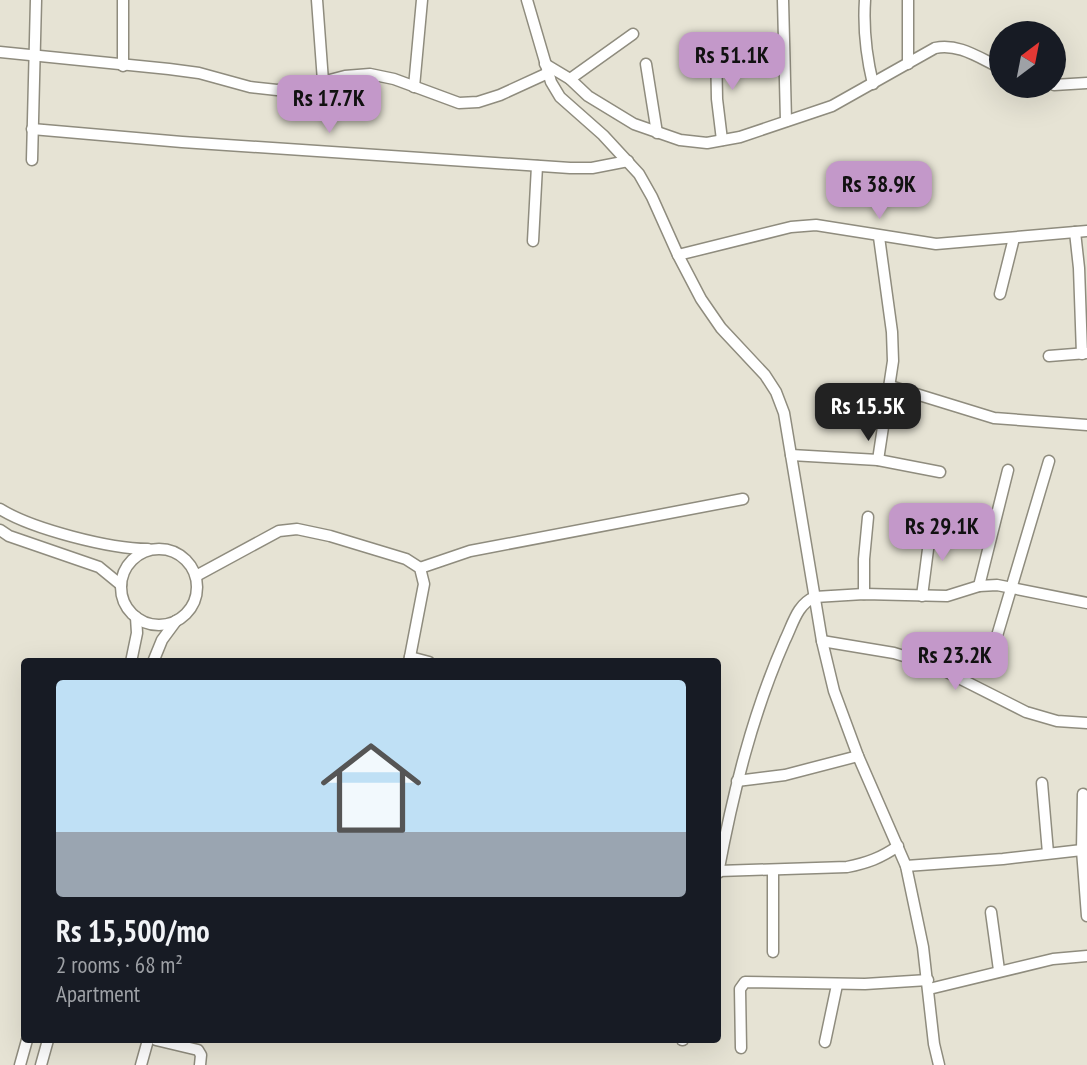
<!DOCTYPE html>
<meta charset="utf-8">
<style>
body{margin:0;font-family:"PT Sans Narrow",sans-serif;background:#242831;color:#f1f3f6;height:100vh;display:flex;flex-direction:column;font-size:26px;white-space:nowrap}
*{box-sizing:border-box;margin:0}
p{font-size:23px;color:#9ea1a6}
.icon{flex:none;width:38px;height:38px;fill:none;stroke:currentColor;stroke-width:2;stroke-linecap:round;stroke-linejoin:round}
.map{position:relative;flex:1;overflow:hidden}
.details{position:absolute;left:21px;top:658px;width:700px;height:385px;display:flex;flex-direction:column;background:#171b24;border-radius:7px;box-shadow:0 7px 28px #0002}
.details>*{flex:none}
.needle{width:46px;rotate:32deg}
.tools{position:absolute;left:989px;top:21px;display:grid;gap:14px}
.tools a{display:grid;place-items:center;width:77px;height:77px;border-radius:50%;background:#171b24;box-shadow:0 7px 28px #0002;font-size:35px}
.price{position:absolute;translate:-50% -60px;padding:0 16px;border-radius:14px;background:#c398c9;color:#111;font-size:23px;line-height:46px;filter:drop-shadow(0 2px 4px #0008)}
.price::after{content:'';position:absolute;left:50%;top:42px;width:21px;height:16px;margin-left:-10px;background:inherit;clip-path:polygon(0 0,100% 0,50% 100%)}
.price.current{background:#222;color:#fff}
ul{padding:0;list-style:none}
li{display:grid;align-content:center;gap:14px;height:371px;padding:0 35px}
li+li{border-top:2px solid #363941}
li span{display:grid;place-items:center;height:217px;border-radius:7px;color:#555}
li>.icon{margin-inline-start:auto}
span .icon{width:126px;height:126px;fill:#fffc;stroke-width:1}
li b{font-size:30px}
.map>svg:first-child{display:block}
.lines{fill:none;stroke-linecap:round;stroke-linejoin:round}
.minor-casing{stroke:#8f8c7e;stroke-width:13}
.minor{stroke:#fff;stroke-width:10}
</style>
<div class="map">
<svg width="1087" height="1065" viewBox="0 0 1087 1065">
<rect width="100%" height="100%" fill="#e6e3d4"/>
<g class="lines">
<g class="minor-casing">
<g id="minor">
<path d="M 317,0 L 323,81"/>
<path d="M 527,0 L 551,82 L 560,97 L 603,135 L 639,174 L 652,197 L 678,255 L 701,299 L 721,328 L 765,375 L 776,392 L 784,413 L 822,641 L 834,691 L 858,756 L 906,866 L 923,947 L 934,1044 L 939,1065"/>
<path d="M 783,0 L 786,121"/>
<path d="M 865,0 C 863,30 866,55 873,84"/>
<path d="M 908,0 L 908,64"/>
<path d="M 716,45 L 717,99 L 722,140"/>
<path d="M 0,52 L 169,69 L 199,73 L 250,87 L 277,90 L 299,88 L 345,76 L 370,74 L 394,79 L 459,103 L 478,102 L 500,95 L 548,73"/>
<path d="M 545,64 L 570,79 L 588,96 L 634,124 L 680,140 L 707,143 L 740,137 L 832,106 L 935,48 C 959,43 979,58 1001,68"/>
<path d="M 646,64 L 657,133"/>
<path d="M 123,66 L 123,0"/>
<path d="M 570,79 L 633,34"/>
<path d="M 1054,85 L 1087,83"/>
<path d="M 414,87 L 422,0"/>
<path d="M 32,129 L 182,142 L 570,168 L 592,168 L 628,161"/>
<path d="M 32,160 L 36,0"/>
<path d="M 1075,232 L 1079,268 L 1082,354"/>
<path d="M 533,241 L 537,166"/>
<path d="M 678,255 L 791,227 L 816,225 L 936,244 L 1087,231"/>
<path d="M 1000,294 L 1014,238"/>
<path d="M 1049,356 L 1087,353"/>
<path d="M 890,386 L 994,418 L 1087,425"/>
<path d="M 791,455 L 878,460 L 940,472"/>
<path d="M 878,460 L 893,361 L 892,332 L 879,237"/>
<path d="M 0,509 C 32,529 110,549 148,549"/>
<path d="M 0,530 L 9,536 L 99,567 L 121,585"/>
<circle cx="159" cy="587" r="38"/>
<path d="M 420,568 L 470,551 L 743,499"/>
<path d="M 196,576 L 279,531 L 297,529 L 330,536 L 406,559 L 420,568 L 424,584 L 409,662"/>
<path d="M 979,586 L 1008,470"/>
<path d="M 864,594 L 864,559 L 868,517"/>
<path d="M 922,596 L 931,526"/>
<path d="M 822,641 L 894,653 L 933,665 L 1026,712 L 1057,721 L 1087,723"/>
<path d="M 994,646 L 1049,461"/>
<path d="M 410,657 L 429,662"/>
<path d="M 131,662 L 137,633 L 136,617"/>
<path d="M 153,662 L 162,640 L 176,621"/>
<path d="M 737,781 L 785,775 L 858,756"/>
<path d="M 1042,783 L 1048,853"/>
<path d="M 1083,794 L 1082,850 L 1087,916"/>
<path d="M 906,866 L 1003,859 L 1082,850"/>
<path d="M 773,870 L 773,952"/>
<path d="M 718,871 L 847,867 C 867,863 881,858 898,846"/>
<path d="M 718,873 C 733,793 752,715 785,640 C 793,624 797,604 815,597 L 864,594 L 947,596 L 979,586 L 997,585 L 1087,603"/>
<path d="M 991,912 L 999,970"/>
<path d="M 929,989 L 1053,959 L 1087,956"/>
<path d="M 156,1040 L 198,1050 L 201,1055 L 200,1065"/>
<path d="M 682,1040 L 683,1040"/>
<path d="M 825,1042 L 837,985"/>
<path d="M 741,1048 L 740,989 L 745,982 L 865,984 L 928,980"/>
<path d="M 20,1065 L 27,1040"/>
<path d="M 41,1065 L 48,1040"/>
<path d="M 141,1065 L 148,1040"/>
</g>
</g>
<use href="#minor" class="minor"/>
</g>
</svg>
<div class="tools">
<a><svg class="needle" viewBox="-14 -14 28 28"><path d="M0-13l5 13h-10z" fill="#e53935"/><path d="M0 13l5-13h-10z" fill="#9ea1a6"/></svg></a>
</div>
<b class="price" style="left:732px;top:92px">Rs 51.1K</b>
<b class="price" style="left:329px;top:135px">Rs 17.7K</b>
<b class="price" style="left:879px;top:221px">Rs 38.9K</b>
<b class="price current" style="left:868px;top:443px">Rs 15.5K</b>
<b class="price" style="left:942px;top:563px">Rs 29.1K</b>
<b class="price" style="left:955px;top:692px">Rs 23.2K</b>
<section class="details">
<ul>
<li><span style="background:linear-gradient(#bfe0f5 70%,#9aa5b1 0)"><svg class="icon" aria-label="home" viewBox="0 0 24 24"><path d="M3 11l9-7 9 7M6 9v11h12V9"/></svg></span><div><b>Rs 15,500/mo</b><p>2 rooms · 68 m²</p><p>Apartment</p></div></li>
</ul>
</section>
</div>
